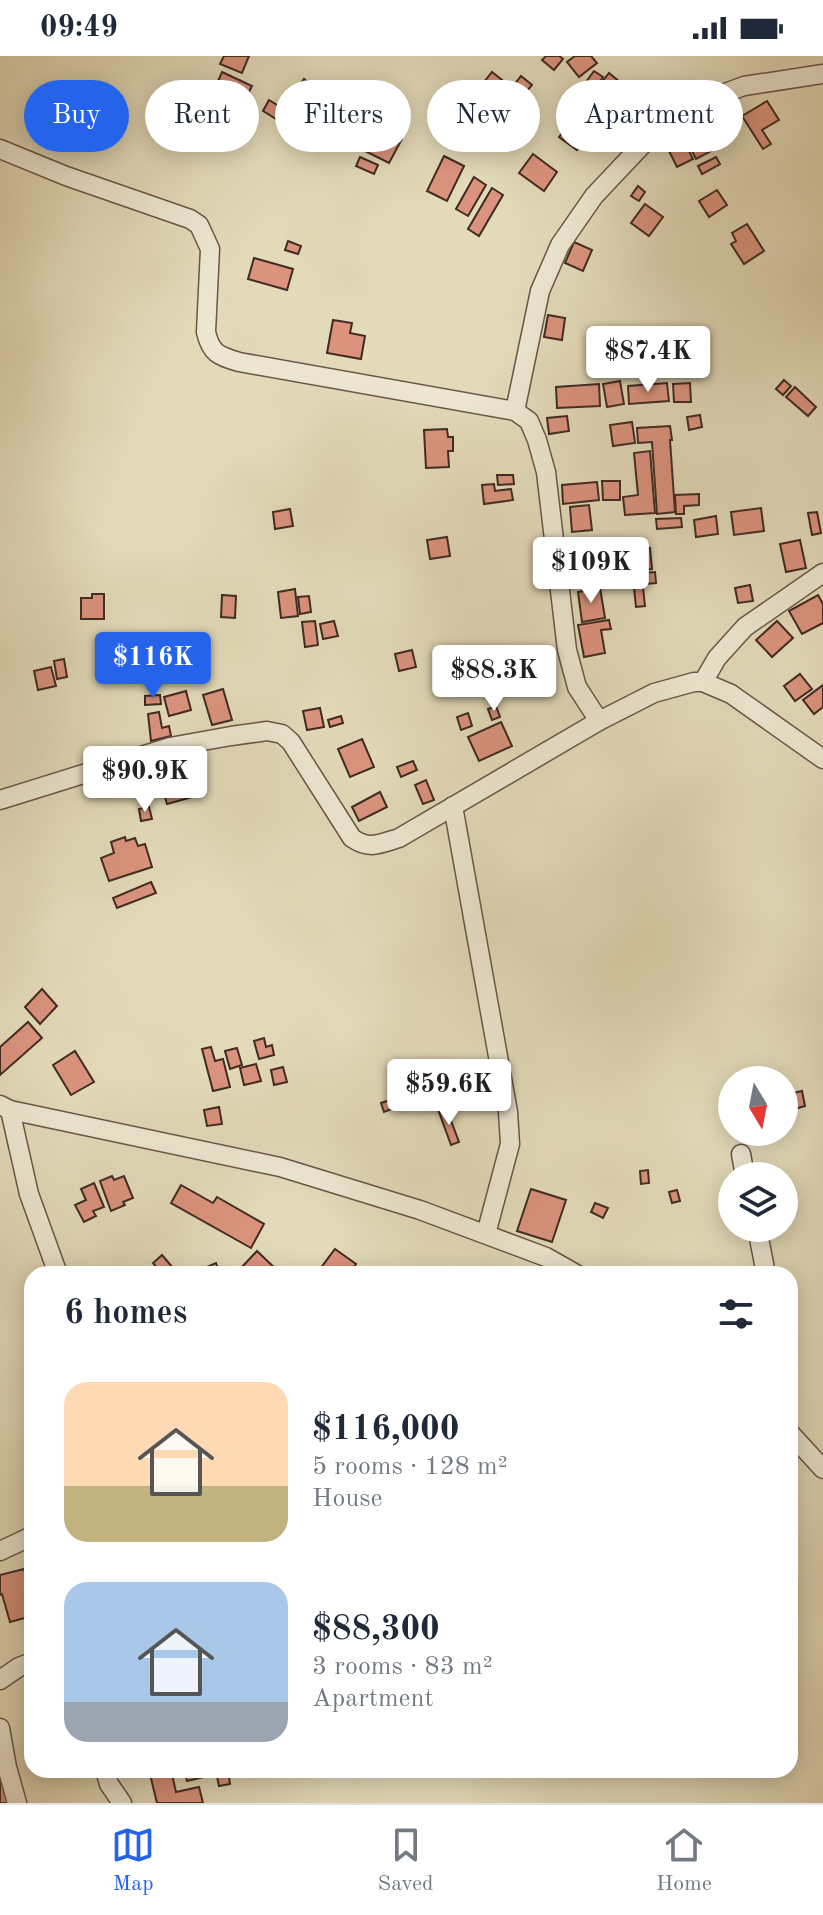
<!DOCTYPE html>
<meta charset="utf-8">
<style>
body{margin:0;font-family:"Old Standard TT",serif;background:#f6f6f7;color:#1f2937;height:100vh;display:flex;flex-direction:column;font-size:30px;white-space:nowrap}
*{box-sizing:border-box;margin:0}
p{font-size:26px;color:#747a83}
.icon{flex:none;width:44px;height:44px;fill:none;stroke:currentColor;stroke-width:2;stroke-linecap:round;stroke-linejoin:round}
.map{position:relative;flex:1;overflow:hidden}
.panel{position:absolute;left:24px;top:1210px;width:774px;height:512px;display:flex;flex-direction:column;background:#fff;border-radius:24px;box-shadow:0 4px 20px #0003}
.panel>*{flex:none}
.guide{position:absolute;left:24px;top:24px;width:776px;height:72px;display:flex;gap:16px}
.needle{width:52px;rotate:170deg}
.fabs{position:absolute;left:718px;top:1010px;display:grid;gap:16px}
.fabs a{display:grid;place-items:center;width:80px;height:80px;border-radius:50%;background:#fff;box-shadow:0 4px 20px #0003;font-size:40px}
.price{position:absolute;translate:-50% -68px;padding:0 18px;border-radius:8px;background:#fff;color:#222;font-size:26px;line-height:52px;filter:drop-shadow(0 2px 4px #0008)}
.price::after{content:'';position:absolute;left:50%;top:48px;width:24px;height:18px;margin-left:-12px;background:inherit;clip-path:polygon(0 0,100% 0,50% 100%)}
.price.current{background:#2563eb;color:#fff}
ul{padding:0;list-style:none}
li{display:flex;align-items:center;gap:24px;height:200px;padding:0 40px}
li span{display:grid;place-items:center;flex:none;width:224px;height:160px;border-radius:24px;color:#555}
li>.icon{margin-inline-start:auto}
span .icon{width:96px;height:96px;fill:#fffc;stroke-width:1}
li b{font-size:34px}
h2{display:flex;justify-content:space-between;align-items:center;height:96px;padding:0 40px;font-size:34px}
.pill{padding:0 28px;border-radius:36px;background:#fff;box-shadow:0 4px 20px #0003;font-size:28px;line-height:72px}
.pill.current{background:#2563eb;color:#fff}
.status{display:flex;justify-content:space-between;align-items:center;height:56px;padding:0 40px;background:#fff;direction:ltr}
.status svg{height:22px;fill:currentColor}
.dock{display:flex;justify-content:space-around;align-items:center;height:112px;border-top:2px solid #e0e1e3;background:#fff;font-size:22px;color:#747a83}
.dock a{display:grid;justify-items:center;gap:4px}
.dock .current{color:#2563eb}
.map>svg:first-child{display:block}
.building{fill:#db937d;stroke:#402a22;stroke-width:2}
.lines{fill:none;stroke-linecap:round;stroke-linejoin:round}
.minor-casing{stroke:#695648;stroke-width:21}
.minor{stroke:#ede7d2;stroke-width:18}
</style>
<div class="status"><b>09:49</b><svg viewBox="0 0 49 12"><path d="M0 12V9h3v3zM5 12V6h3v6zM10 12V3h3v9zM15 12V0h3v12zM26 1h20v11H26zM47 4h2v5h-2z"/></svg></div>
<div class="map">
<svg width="823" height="1747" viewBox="0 0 823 1747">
<rect width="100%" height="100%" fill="#e3dab9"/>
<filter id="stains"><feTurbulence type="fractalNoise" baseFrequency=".0025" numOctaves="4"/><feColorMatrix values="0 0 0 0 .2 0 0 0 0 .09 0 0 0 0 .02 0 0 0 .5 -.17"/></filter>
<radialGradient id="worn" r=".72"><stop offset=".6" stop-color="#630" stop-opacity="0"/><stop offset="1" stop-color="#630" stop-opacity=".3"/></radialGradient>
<g class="building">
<path d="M 224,0 L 249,0 L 242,17 L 220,8 Z"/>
<path d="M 546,0 L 559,0 L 563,3 L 554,14 L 542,4 Z"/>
<path d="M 575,0 L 591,0 L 597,7 L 579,21 L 567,6 Z"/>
<path d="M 594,15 L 603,21 L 596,32 L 586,26 Z"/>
<path d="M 222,16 L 252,30 L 244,46 L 215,32 Z"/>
<path d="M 492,16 L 502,24 L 495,34 L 484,26 Z"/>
<path d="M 609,17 L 626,31 L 577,94 L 559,81 Z"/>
<path d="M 521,20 L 532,29 L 515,50 L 504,42 Z"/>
<path d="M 304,23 L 319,34 L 308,51 L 292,40 Z"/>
<path d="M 479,30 L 497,41 L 491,50 L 473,39 Z"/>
<path d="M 630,35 L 641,47 L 633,54 L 622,42 Z"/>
<path d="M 269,44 L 300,63 L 294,74 L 263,55 Z"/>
<path d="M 468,44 L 485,56 L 467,83 L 450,72 Z"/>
<path d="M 727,45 L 731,51 L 718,60 L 714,53 Z"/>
<path d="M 767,45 L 779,64 L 762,74 L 771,88 L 763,93 L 742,60 Z"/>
<path d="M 196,46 L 225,59 L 217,77 L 188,65 Z"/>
<path d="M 306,65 L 319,73 L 310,87 L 297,78 Z"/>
<path d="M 376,69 L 402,83 L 389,107 L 363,94 Z"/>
<path d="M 702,75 L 706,82 L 690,92 L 685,85 Z"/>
<path d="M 684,85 L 693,103 L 677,111 L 668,93 Z"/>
<path d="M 708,86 L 713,94 L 696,103 L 692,95 Z"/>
<path d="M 533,98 L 557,116 L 544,135 L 519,117 Z"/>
<path d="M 444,100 L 464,110 L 447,145 L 427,135 Z"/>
<path d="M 360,101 L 378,109 L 374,118 L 356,110 Z"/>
<path d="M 716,101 L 720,108 L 702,118 L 698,110 Z"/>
<path d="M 474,121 L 486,129 L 468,160 L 456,153 Z"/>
<path d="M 638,130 L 645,136 L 639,145 L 631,140 Z"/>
<path d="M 492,132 L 503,139 L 479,180 L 468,173 Z"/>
<path d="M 717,134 L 727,149 L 709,161 L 699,145 Z"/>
<path d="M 645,148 L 663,161 L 649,180 L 631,167 Z"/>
<path d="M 747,168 L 764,195 L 744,208 L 731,188 L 736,185 L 732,177 Z"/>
<path d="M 288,185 L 301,190 L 298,198 L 285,194 Z"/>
<path d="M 574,186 L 592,194 L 583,215 L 565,207 Z"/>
<path d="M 254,202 L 293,213 L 287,234 L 248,223 Z"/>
<path d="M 548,259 L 565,262 L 562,284 L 544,281 Z"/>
<path d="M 333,264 L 352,267 L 350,277 L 365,280 L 361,303 L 327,297 Z"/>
<path d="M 784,324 L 791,330 L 783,339 L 776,333 Z"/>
<path d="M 620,325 L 624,348 L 607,351 L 603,328 Z"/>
<path d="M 667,327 L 669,345 L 629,348 L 628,330 Z"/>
<path d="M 690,327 L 691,346 L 674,346 L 673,328 Z"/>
<path d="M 599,328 L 600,350 L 557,352 L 556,331 Z"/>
<path d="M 795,331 L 816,351 L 808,360 L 786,341 Z"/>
<path d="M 700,359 L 702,371 L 689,374 L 687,361 Z"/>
<path d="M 567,360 L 569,375 L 549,378 L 547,362 Z"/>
<path d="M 632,366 L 635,387 L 613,390 L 610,369 Z"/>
<path d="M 670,370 L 672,384 L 670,384 L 675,456 L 657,458 L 652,386 L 638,387 L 637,372 Z"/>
<path d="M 447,373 L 448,381 L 453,381 L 453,395 L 448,395 L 449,411 L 426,412 L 424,374 Z"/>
<path d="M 650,395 L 655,457 L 625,459 L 623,441 L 638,439 L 634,397 Z"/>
<path d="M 497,419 L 513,419 L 514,428 L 498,429 Z"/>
<path d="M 602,425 L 620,425 L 620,444 L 603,444 Z"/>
<path d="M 597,426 L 599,444 L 563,448 L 562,429 Z"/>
<path d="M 494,428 L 495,435 L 511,433 L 513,444 L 484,448 L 482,429 Z"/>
<path d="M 699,438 L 699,449 L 684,450 L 684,458 L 676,458 L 675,439 Z"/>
<path d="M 589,449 L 592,474 L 572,476 L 570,451 Z"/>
<path d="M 761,452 L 764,475 L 734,479 L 731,456 Z"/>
<path d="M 290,453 L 293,470 L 275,473 L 273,456 Z"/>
<path d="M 817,456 L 821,477 L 812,479 L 808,457 Z"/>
<path d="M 716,460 L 718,478 L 696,481 L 694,464 Z"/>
<path d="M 681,462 L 682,471 L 657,473 L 656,463 Z"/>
<path d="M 447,481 L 450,500 L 430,503 L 427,484 Z"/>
<path d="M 614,483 L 618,527 L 604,529 L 600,484 Z"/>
<path d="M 595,484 L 600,530 L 577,532 L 572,486 Z"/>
<path d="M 800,484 L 806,512 L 786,516 L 780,488 Z"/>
<path d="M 650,492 L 652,513 L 621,516 L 620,499 L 626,498 L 625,494 Z"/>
<path d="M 655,516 L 656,527 L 623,530 L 622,519 Z"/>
<path d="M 750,529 L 753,545 L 738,547 L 735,532 Z"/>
<path d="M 643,531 L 645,550 L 636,551 L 634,532 Z"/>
<path d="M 600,532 L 605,562 L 582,566 L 578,536 Z"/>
<path d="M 295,533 L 298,560 L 281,562 L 278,536 Z"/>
<path d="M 92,538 L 104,538 L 104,563 L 81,563 L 81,542 L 92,542 Z"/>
<path d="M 222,539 L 236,540 L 235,562 L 221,561 Z"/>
<path d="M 818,539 L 823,548 L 823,567 L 802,578 L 789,555 Z"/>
<path d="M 309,540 L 311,556 L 300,558 L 298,541 Z"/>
<path d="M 609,564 L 611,573 L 601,574 L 605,597 L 584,601 L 578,569 Z"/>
<path d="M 315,565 L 318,589 L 305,591 L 302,566 Z"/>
<path d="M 334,565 L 338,580 L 323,583 L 320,568 Z"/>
<path d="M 777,565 L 793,582 L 772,601 L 756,584 Z"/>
<path d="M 528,593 L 532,613 L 511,618 L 507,597 Z"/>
<path d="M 412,594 L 416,611 L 399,615 L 395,598 Z"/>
<path d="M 64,603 L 67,621 L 57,623 L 54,605 Z"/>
<path d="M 51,611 L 56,630 L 38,634 L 34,615 Z"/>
<path d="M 800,618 L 812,633 L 795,645 L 784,630 Z"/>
<path d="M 521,621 L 522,631 L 509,632 L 508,622 Z"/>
<path d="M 823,629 L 823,651 L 814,658 L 803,644 Z"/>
<path d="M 223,633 L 232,664 L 212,669 L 203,639 Z"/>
<path d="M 186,635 L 191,654 L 169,660 L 164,641 Z"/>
<path d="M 160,639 L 161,648 L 145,649 L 145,640 Z"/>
<path d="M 496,650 L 500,661 L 492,664 L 488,653 Z"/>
<path d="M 320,652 L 324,671 L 307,674 L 303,655 Z"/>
<path d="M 159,656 L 162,672 L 169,670 L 171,680 L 151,685 L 148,658 Z"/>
<path d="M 468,657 L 472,670 L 461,674 L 457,661 Z"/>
<path d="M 341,660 L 343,667 L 330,671 L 328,664 Z"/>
<path d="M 501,666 L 512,690 L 479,705 L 468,681 Z"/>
<path d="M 362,683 L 374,711 L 350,721 L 338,693 Z"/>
<path d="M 188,698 L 192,712 L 195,711 L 203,738 L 167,748 L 164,738 L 185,732 L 177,702 Z"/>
<path d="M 413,705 L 417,714 L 401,721 L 397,711 Z"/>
<path d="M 426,724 L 434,744 L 423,748 L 415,729 Z"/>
<path d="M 380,736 L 387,751 L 359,765 L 352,751 Z"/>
<path d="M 149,751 L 152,763 L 141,765 L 139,753 Z"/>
<path d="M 125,781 L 126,785 L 135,782 L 138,790 L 145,788 L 152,811 L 109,825 L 101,802 L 114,797 L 111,786 Z"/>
<path d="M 151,826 L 156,837 L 117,852 L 113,842 Z"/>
<path d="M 42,933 L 57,950 L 40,968 L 25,951 Z"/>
<path d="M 28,966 L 42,982 L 0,1019 L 0,991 Z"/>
<path d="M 264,982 L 266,991 L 272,989 L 274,999 L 259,1003 L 254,985 Z"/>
<path d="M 211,991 L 215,1005 L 223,1003 L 230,1031 L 213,1035 L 202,993 Z"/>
<path d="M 237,992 L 242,1009 L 230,1013 L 225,995 Z"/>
<path d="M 75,995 L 94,1026 L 71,1039 L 53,1009 Z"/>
<path d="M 256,1008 L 261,1025 L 244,1029 L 240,1012 Z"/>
<path d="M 283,1011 L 287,1026 L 274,1029 L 271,1014 Z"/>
<path d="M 802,1035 L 805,1050 L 784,1056 L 784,1039 Z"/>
<path d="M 396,1042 L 399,1050 L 384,1056 L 381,1047 Z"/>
<path d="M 219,1051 L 222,1068 L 207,1070 L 204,1054 Z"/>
<path d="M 447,1054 L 459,1086 L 451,1089 L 439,1056 Z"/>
<path d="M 648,1114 L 649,1127 L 641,1128 L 640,1115 Z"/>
<path d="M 112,1120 L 114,1124 L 124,1120 L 133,1142 L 123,1146 L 125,1149 L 111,1155 L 100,1125 Z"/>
<path d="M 94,1127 L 104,1151 L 93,1155 L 96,1160 L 84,1166 L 75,1149 L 86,1144 L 81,1133 Z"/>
<path d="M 181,1129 L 213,1147 L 217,1141 L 264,1168 L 251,1192 L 171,1147 Z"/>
<path d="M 531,1133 L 566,1144 L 552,1186 L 517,1175 Z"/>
<path d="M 677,1134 L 680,1145 L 672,1147 L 669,1136 Z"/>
<path d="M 595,1147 L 608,1152 L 603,1162 L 591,1156 Z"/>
<path d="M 335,1193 L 356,1208 L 349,1218 L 318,1218 L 317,1217 Z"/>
<path d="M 257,1195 L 281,1218 L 247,1218 L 241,1212 Z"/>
<path d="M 162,1199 L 173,1212 L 166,1218 L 162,1218 L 153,1207 Z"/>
<path d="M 216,1207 L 220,1218 L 204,1218 L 202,1213 Z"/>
<path d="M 24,1513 L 32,1544 L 32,1560 L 10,1566 L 2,1538 L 0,1539 L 0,1519 Z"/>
<path d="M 149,1714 L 171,1714 L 176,1736 L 199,1731 L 203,1747 L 157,1747 Z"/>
<path d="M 184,1714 L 207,1714 L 208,1720 L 187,1725 Z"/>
<path d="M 228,1714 L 230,1728 L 219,1730 L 216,1716 Z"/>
<path d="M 0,1716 L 8,1747 L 0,1747 Z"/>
</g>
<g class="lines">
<g class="minor-casing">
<g id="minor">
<path d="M 0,93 L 66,120 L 190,163 L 199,169 L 210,193 L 206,276 C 211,298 219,300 239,306 L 515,355 L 529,365 L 537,384 L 546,416 L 567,594 L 577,631 L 599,665"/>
<path d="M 515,355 L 540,235 L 560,189 L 594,140 L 643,88 L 709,43 L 744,30 L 823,18"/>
<path d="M 703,626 L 717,602 L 745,571 L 823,517"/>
<path d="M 0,744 L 170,691 L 231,680 L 267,675 L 282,678 L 291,686 L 352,782 C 369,794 380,788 399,782 L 599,665 L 654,637 L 694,626 L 703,626 L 731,638 L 823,703"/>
<path d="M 453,750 L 508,1056 L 510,1088 L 486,1178"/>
<path d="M 0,1049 L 10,1054 L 280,1111 L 420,1154 L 546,1201 L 576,1218"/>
<path d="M 10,1054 L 29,1138 L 58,1218"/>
<path d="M 741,1098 L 745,1120"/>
<path d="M 757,1172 L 766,1218"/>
<path d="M 790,1377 L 823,1413"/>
<path d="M 0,1495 L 32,1480"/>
<path d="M 0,1624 L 19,1611 L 32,1606"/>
<path d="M 0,1672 L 7,1711 L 17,1747"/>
<path d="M 105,1714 L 109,1728 L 122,1747"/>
</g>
</g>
<use href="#minor" class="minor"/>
</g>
<rect width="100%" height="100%" filter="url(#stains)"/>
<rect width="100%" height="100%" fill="url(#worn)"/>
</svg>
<div class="fabs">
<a><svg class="needle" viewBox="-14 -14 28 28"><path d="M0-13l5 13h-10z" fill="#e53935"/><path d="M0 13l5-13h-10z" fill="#747a83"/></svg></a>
<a><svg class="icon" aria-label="layers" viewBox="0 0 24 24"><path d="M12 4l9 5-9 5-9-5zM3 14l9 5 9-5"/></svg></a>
</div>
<b class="price" style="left:648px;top:338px">$87.4K</b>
<b class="price" style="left:591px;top:549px">$109K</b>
<b class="price current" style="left:153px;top:644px">$116K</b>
<b class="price" style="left:494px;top:657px">$88.3K</b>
<b class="price" style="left:145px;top:758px">$90.9K</b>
<b class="price" style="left:449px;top:1071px">$59.6K</b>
<div class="guide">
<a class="pill current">Buy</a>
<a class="pill">Rent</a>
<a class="pill">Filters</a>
<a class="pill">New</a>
<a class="pill">Apartment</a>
</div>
<section class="panel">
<h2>6 homes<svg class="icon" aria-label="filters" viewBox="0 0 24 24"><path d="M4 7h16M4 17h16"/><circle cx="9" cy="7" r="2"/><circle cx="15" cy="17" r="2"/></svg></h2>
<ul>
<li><span style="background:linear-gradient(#ffd9b3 65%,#c2b280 0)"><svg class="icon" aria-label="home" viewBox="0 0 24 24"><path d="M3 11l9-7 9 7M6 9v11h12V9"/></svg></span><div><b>$116,000</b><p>5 rooms · 128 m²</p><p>House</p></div></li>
<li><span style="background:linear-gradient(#a9c7e8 75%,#9aa5b1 0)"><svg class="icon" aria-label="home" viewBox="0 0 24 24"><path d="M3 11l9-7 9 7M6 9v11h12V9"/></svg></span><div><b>$88,300</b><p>3 rooms · 83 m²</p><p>Apartment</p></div></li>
</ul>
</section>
</div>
<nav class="dock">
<a class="current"><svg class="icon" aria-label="map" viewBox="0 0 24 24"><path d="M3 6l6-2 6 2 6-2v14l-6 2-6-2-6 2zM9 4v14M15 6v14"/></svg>Map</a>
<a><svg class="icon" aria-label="saved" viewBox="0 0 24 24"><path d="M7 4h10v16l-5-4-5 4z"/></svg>Saved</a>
<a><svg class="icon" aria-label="home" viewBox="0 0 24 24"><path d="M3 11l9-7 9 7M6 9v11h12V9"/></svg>Home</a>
</nav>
